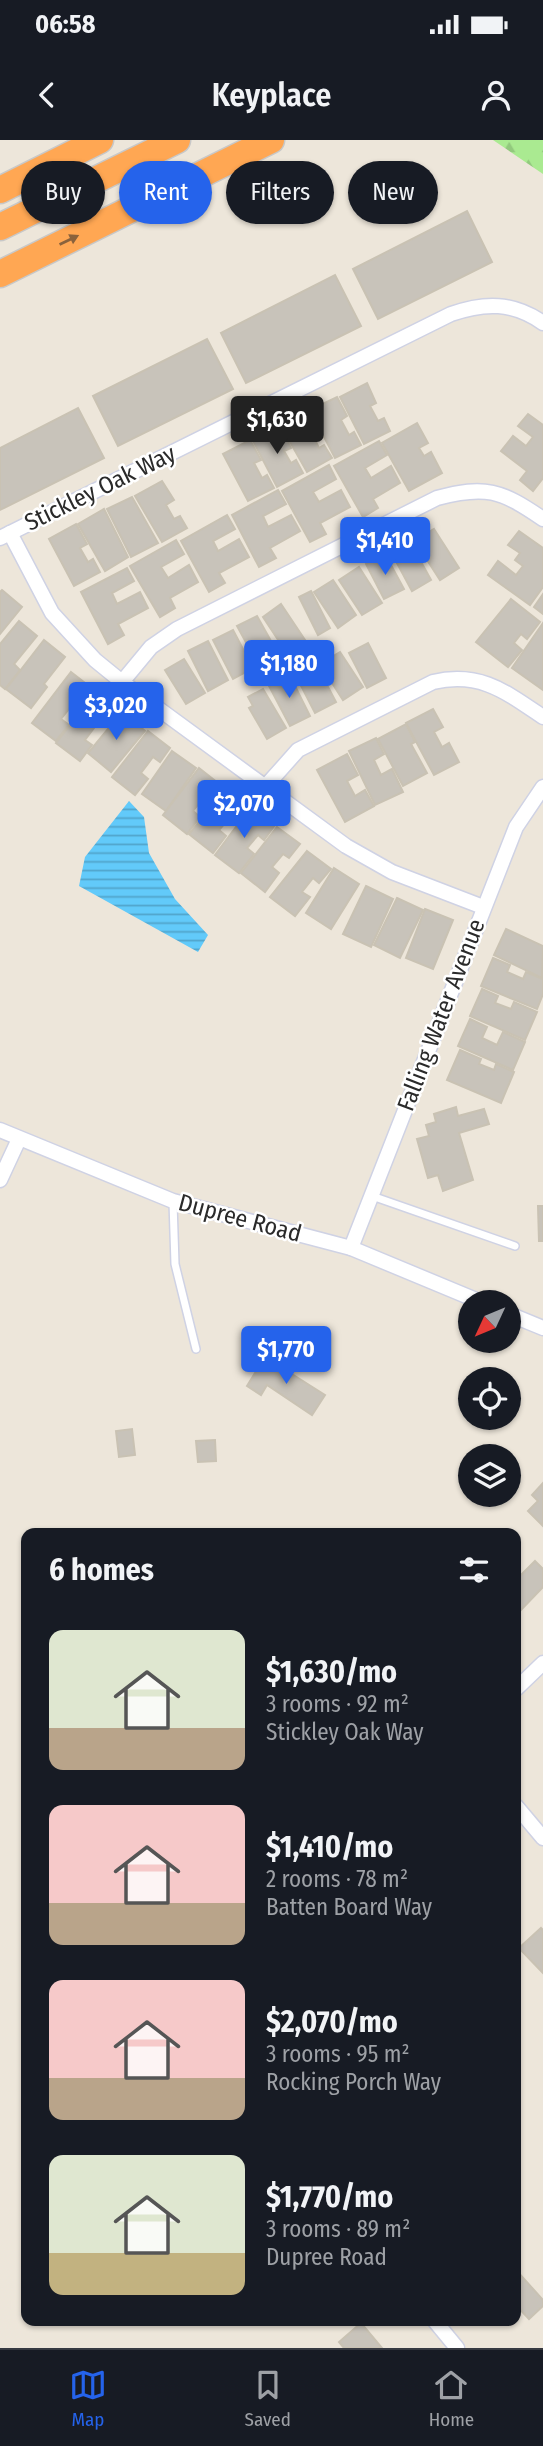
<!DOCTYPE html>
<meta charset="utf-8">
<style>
body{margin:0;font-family:"Fira Sans Condensed",sans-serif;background:#242831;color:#f1f3f6;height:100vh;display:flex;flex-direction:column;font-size:26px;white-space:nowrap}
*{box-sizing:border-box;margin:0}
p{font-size:23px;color:#9ea1a6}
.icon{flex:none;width:38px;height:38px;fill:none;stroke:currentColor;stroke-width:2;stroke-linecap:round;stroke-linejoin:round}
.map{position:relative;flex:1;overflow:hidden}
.sheet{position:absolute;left:21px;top:1388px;width:500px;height:798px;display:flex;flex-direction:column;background:#171b24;border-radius:14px;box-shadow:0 2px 5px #0004}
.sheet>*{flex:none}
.banner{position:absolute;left:21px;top:21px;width:502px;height:63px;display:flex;gap:14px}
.needle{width:46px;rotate:226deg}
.controls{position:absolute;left:458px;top:1150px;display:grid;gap:14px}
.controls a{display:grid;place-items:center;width:63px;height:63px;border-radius:50%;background:#171b24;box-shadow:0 2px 5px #0004;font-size:35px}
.price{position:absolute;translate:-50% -60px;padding:0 16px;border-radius:7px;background:#2563eb;color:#fff;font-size:23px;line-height:46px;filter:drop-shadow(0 2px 4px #0008)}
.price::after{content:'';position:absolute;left:50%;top:42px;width:21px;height:16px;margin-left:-10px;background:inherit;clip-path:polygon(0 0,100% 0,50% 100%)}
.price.on{background:#222;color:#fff}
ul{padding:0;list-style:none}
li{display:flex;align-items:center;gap:21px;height:175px;padding:0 28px}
li span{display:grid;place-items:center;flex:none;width:196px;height:140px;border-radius:14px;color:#555}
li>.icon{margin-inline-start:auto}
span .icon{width:84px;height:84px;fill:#fffc;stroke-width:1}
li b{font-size:30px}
h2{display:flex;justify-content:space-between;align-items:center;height:84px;padding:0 28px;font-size:30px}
.pill{padding:0 24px;border-radius:32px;background:#171b24;box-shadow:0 2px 5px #0004;font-size:24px;line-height:63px}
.pill.on{background:#2563eb;color:#fff}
.status{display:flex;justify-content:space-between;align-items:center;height:49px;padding:0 35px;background:#171b24;direction:ltr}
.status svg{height:19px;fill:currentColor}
header{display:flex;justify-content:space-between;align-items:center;height:91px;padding:0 28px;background:#171b24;font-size:32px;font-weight:600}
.menu{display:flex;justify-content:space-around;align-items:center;height:98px;border-top:2px solid #363941;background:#171b24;font-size:19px;color:#9ea1a6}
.menu a{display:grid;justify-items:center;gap:4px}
.menu .on{color:#2563eb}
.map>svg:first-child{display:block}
.forest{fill:url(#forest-firs)}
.water{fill:url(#water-rules)}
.building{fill:#c8c3ba;stroke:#c9c2b3;stroke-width:2}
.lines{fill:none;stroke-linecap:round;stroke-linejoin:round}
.service-casing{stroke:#cfd2e4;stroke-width:10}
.minor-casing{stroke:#cfd2e4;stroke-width:17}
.motorway-casing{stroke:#c8c8c8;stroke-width:29}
.service{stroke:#fff;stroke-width:7}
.minor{stroke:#fff;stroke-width:14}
.motorway{stroke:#ffa753;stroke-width:26}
.oneway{fill:#8a623c}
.labels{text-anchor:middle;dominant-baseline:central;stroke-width:5;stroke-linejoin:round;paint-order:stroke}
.street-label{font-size:24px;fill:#2a2a2a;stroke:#fff}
</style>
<div class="status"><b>06:58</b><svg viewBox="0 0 49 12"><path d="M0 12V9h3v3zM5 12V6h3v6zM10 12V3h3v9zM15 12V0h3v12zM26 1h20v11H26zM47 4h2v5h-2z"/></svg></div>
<header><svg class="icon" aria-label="back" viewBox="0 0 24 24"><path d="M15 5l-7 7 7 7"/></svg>Keyplace<svg class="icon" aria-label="person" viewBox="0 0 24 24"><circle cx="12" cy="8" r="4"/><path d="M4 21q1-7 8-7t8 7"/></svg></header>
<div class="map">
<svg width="543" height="2208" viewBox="0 0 543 2208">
<defs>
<pattern id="forest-firs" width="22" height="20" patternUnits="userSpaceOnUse" patternTransform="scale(1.75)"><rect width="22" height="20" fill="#aaea91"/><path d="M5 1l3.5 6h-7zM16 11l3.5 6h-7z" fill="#92c97d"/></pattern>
<pattern id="water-rules" width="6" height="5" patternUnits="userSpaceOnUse" patternTransform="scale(1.75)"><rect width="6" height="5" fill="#62cafa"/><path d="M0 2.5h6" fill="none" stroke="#51a4cb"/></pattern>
</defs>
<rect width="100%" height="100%" fill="#ede6da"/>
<path class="forest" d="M 493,0 L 543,0 L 543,34 Z"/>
<path class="water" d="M 129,661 L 144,677 L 149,713 L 175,759 L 208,795 L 198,812 L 79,746 L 85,717 Z"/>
<g class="building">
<path d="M 467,71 L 492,122 L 378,179 L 353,129 Z"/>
<path d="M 335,135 L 361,186 L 246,243 L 221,193 Z"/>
<path d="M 207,199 L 233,249 L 118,306 L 93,256 Z"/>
<path d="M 367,243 L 376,263 L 370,266 L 378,281 L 384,278 L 390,291 L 364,304 L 340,257 Z"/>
<path d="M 337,257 L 347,276 L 341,280 L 349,295 L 354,292 L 361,305 L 335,318 L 310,270 Z"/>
<path d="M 78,268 L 104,318 L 0,370 L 0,308 Z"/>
<path d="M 307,271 L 318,290 L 312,294 L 319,308 L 324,305 L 332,318 L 307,332 L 281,286 Z"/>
<path d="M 528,274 L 543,285 L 543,338 L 533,351 L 520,340 L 527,331 L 501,311 L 513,296 L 526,306 L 533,297 L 518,286 Z"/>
<path d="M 417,283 L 428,303 L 419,308 L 424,316 L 431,312 L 442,333 L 409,351 L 382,303 Z"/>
<path d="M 279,285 L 291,308 L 284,311 L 291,323 L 296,320 L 303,333 L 277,347 L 252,299 Z"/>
<path d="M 250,300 L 261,320 L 254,323 L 262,338 L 267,335 L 274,348 L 248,361 L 223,314 Z"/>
<path d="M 379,301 L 387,315 L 365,328 L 371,338 L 391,326 L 400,343 L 373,359 L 378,368 L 363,377 L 334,326 Z"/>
<path d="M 329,325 L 336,339 L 313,352 L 319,362 L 341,350 L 350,367 L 320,383 L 326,394 L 310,402 L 282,351 Z"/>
<path d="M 162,341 L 174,360 L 166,365 L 174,379 L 180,376 L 187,388 L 162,402 L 135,356 Z"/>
<path d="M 278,350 L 286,364 L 263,376 L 268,387 L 291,375 L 300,391 L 270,408 L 276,418 L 259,427 L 232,375 Z"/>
<path d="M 132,357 L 158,403 L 131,417 L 107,369 Z"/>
<path d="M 104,369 L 128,417 L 105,431 L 78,384 Z"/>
<path d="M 227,375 L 235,389 L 213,401 L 218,411 L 239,399 L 249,417 L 219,433 L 225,443 L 209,452 L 181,401 Z"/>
<path d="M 76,384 L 87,404 L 80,408 L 88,422 L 93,419 L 100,432 L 74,446 L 49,399 Z"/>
<path d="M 434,389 L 459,428 L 440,440 L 415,401 Z"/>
<path d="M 519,391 L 543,408 L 543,447 L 530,465 L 488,435 L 498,421 L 516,435 L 523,426 L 515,420 L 520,413 L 508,405 Z"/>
<path d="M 176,400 L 184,414 L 161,427 L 168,438 L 189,425 L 198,442 L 170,458 L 175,468 L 160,477 L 130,426 Z"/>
<path d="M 410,402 L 431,440 L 412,451 L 391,412 Z"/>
<path d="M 385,414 L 404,449 L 384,459 L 366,424 Z"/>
<path d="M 359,427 L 382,463 L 362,475 L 339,440 Z"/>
<path d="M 127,428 L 134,441 L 112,453 L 117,464 L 140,452 L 148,468 L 118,484 L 124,495 L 108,504 L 81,452 Z"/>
<path d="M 333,440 L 356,475 L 338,488 L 314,452 Z"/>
<path d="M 2,450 L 22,467 L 0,494 L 0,452 Z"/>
<path d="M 311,451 L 330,488 L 318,495 L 299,457 Z"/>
<path d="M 543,454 L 543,474 L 534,467 Z"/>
<path d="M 511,459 L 540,482 L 527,499 L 521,494 L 514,503 L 522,510 L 508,527 L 476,502 Z"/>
<path d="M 281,464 L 307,503 L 288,515 L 263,477 Z"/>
<path d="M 257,476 L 280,517 L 260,528 L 237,486 Z"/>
<path d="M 19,481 L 37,496 L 14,524 L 20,530 L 5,549 L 0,545 L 0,504 Z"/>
<path d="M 543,483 L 543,550 L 512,528 Z"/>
<path d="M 233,490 L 253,528 L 233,539 L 213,500 Z"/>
<path d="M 44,500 L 65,517 L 44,544 L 47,547 L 31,568 L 6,549 Z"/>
<path d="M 208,501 L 228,540 L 208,551 L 188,511 Z"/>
<path d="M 368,503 L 386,538 L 367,548 L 349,513 Z"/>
<path d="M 340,512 L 363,547 L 343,560 L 320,524 Z"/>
<path d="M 184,519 L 205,553 L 186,564 L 165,530 Z"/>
<path d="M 316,524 L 336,562 L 315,573 L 295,534 Z"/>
<path d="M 71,532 L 94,550 L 83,564 L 77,559 L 61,579 L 69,585 L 56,601 L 32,583 Z"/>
<path d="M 289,534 L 310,576 L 290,586 L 268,544 Z"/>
<path d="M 263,549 L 286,588 L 267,599 L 249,568 L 253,566 L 248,557 Z"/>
<path d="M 95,553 L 118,570 L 106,585 L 100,580 L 85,600 L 92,605 L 80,621 L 56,603 Z"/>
<path d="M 433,569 L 443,587 L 434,592 L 442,607 L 449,603 L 459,622 L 434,635 L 406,583 Z"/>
<path d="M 122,572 L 145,591 L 111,632 L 88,613 Z"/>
<path d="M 406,584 L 415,602 L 411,604 L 427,633 L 403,646 L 378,599 Z"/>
<path d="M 148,591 L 170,608 L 160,622 L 153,617 L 141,633 L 148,639 L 135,655 L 112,637 Z"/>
<path d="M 376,598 L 384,614 L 374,620 L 381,635 L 392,629 L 403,652 L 375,665 L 349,611 Z"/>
<path d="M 172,611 L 196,628 L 166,671 L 142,654 Z"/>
<path d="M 347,614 L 358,635 L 347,641 L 355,656 L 365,650 L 374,666 L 345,682 L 317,630 Z"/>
<path d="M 199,628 L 223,647 L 212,661 L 205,656 L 193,671 L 200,677 L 187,694 L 163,675 Z"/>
<path d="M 226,649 L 248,666 L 237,679 L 232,675 L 219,690 L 226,696 L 213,713 L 189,694 Z"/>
<path d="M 251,667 L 275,685 L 264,700 L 258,695 L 247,708 L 254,714 L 239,733 L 215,715 Z"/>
<path d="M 277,687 L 300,704 L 289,718 L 283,714 L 272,727 L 279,733 L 265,752 L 241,733 Z"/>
<path d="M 307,711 L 331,729 L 319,743 L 313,738 L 302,752 L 310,757 L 295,776 L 270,757 Z"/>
<path d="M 334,728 L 359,744 L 331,789 L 306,773 Z"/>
<path d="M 366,746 L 393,759 L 371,807 L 343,794 Z"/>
<path d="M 397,758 L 423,770 L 400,818 L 374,805 Z"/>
<path d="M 425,769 L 453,780 L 433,829 L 406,818 Z"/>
<path d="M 506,789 L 543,806 L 542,838 L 494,815 Z"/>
<path d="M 493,818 L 510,825 L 507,832 L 523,839 L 526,832 L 543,839 L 543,854 L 537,869 L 481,846 Z"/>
<path d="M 482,849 L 498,856 L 495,863 L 511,869 L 514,862 L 537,872 L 525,900 L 470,876 Z"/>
<path d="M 470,879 L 487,887 L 482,898 L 497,905 L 503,892 L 525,902 L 513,930 L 458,906 Z"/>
<path d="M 460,910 L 481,919 L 479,924 L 494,930 L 496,924 L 514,932 L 501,963 L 447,940 Z"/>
<path d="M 456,967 L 458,976 L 484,969 L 489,984 L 459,993 L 473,1040 L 443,1051 L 438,1035 L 428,1038 L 417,999 L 429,996 L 426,985 L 436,982 L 434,974 Z"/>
<path d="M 538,1066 L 543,1066 L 543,1101 L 539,1101 Z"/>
<path d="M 265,1217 L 325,1255 L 312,1275 L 267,1245 L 261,1255 L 247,1246 Z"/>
<path d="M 132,1289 L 135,1315 L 119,1317 L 116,1291 Z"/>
<path d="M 215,1300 L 216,1321 L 198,1322 L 196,1301 Z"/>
<path d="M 543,1343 L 543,1386 L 528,1371 L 538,1361 L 532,1355 Z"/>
<path d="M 535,1421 L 543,1429 L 543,1447 L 517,1474 L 516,1440 Z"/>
<path d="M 541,1788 L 543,1790 L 543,1833 L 519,1808 Z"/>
<path d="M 516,2130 L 543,2160 L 543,2166 L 529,2179 L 516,2165 Z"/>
<path d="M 361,2183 L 382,2208 L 344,2208 L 339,2202 Z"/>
</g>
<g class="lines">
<g class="service-casing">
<g id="service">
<path d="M 372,1056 L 515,1106"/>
<path d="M 173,1062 L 175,1124 L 196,1209"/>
</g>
</g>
<g class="minor-casing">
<g id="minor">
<path d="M 10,393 L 52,473 L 95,520 L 122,542 L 346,706 L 392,732 L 483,767"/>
<path d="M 0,398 L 451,174 C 485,162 513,162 543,183"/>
<path d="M 122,542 L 151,507 L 177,489 L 437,358 C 485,345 501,350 543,379"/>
<path d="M 265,647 L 298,610 L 433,542 C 480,531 506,552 543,577"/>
<path d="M 0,990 L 173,1061 L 351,1108 L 481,1162"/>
<path d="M 0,1040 L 19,999"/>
<path d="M 351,1108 L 516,687 L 543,647"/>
<path d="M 509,1174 L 543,1188"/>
<path d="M 516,1549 L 543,1523"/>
<path d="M 516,1666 L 543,1698"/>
<path d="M 434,2180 L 457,2208"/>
</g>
</g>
<g class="motorway-casing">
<g id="motorway">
<path d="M 0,50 L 100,0"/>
<path d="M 0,87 L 177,0"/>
<path d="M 0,134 L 271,0"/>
</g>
</g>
<use href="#service" class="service"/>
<use href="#minor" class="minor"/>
<use href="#motorway" class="motorway"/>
</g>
<defs><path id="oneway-solid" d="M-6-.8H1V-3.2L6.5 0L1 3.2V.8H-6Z" transform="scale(1.75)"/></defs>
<use class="oneway" href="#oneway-solid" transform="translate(69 100) rotate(-26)"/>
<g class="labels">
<g class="street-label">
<text transform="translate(100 348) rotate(-26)">Stickley Oak Way</text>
<text transform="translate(441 875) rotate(-69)">Falling Water Avenue</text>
<text transform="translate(240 1078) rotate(15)">Dupree Road</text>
</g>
</g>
</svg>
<div class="controls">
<a><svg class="needle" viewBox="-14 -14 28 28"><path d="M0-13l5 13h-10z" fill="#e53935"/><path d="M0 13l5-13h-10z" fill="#9ea1a6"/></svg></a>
<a><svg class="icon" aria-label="locate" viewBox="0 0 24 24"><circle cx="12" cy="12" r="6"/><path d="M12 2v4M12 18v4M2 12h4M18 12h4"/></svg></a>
<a><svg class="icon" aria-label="layers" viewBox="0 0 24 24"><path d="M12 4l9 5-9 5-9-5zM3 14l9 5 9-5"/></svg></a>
</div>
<b class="price on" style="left:277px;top:316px">$1,630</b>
<b class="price" style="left:385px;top:437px">$1,410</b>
<b class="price" style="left:289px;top:560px">$1,180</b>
<b class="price" style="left:116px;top:602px">$3,020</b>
<b class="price" style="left:244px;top:700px">$2,070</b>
<b class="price" style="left:286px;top:1246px">$1,770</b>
<div class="banner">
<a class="pill">Buy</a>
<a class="pill on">Rent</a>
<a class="pill">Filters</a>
<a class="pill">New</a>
</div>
<section class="sheet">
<h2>6 homes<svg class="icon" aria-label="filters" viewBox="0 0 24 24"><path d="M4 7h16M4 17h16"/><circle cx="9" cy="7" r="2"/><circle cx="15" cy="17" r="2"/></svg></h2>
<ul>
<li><span style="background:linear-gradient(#dfe7d0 70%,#b9a48a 0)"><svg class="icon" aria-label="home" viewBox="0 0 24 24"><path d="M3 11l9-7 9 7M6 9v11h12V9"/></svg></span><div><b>$1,630/mo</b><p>3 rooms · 92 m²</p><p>Stickley Oak Way</p></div></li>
<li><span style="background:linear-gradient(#f6c9c9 70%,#b9a48a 0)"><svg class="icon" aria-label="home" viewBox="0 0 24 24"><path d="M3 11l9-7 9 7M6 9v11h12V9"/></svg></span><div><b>$1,410/mo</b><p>2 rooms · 78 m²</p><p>Batten Board Way</p></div></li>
<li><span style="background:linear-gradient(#f6c9c9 70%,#b9a48a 0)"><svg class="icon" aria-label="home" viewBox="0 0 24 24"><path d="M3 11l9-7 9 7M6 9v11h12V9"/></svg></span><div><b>$2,070/mo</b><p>3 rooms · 95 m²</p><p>Rocking Porch Way</p></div></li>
<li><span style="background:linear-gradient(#dfe7d0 70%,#c2b280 0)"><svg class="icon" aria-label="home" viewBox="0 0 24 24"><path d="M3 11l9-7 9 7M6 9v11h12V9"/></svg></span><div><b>$1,770/mo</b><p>3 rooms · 89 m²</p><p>Dupree Road</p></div></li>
</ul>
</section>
</div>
<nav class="menu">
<a class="on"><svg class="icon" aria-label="map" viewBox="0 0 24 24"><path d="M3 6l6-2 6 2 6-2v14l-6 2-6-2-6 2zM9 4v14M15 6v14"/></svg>Map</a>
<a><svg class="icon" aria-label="saved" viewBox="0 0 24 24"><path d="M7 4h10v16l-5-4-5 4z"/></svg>Saved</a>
<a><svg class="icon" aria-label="home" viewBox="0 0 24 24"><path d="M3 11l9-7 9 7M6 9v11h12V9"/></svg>Home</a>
</nav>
